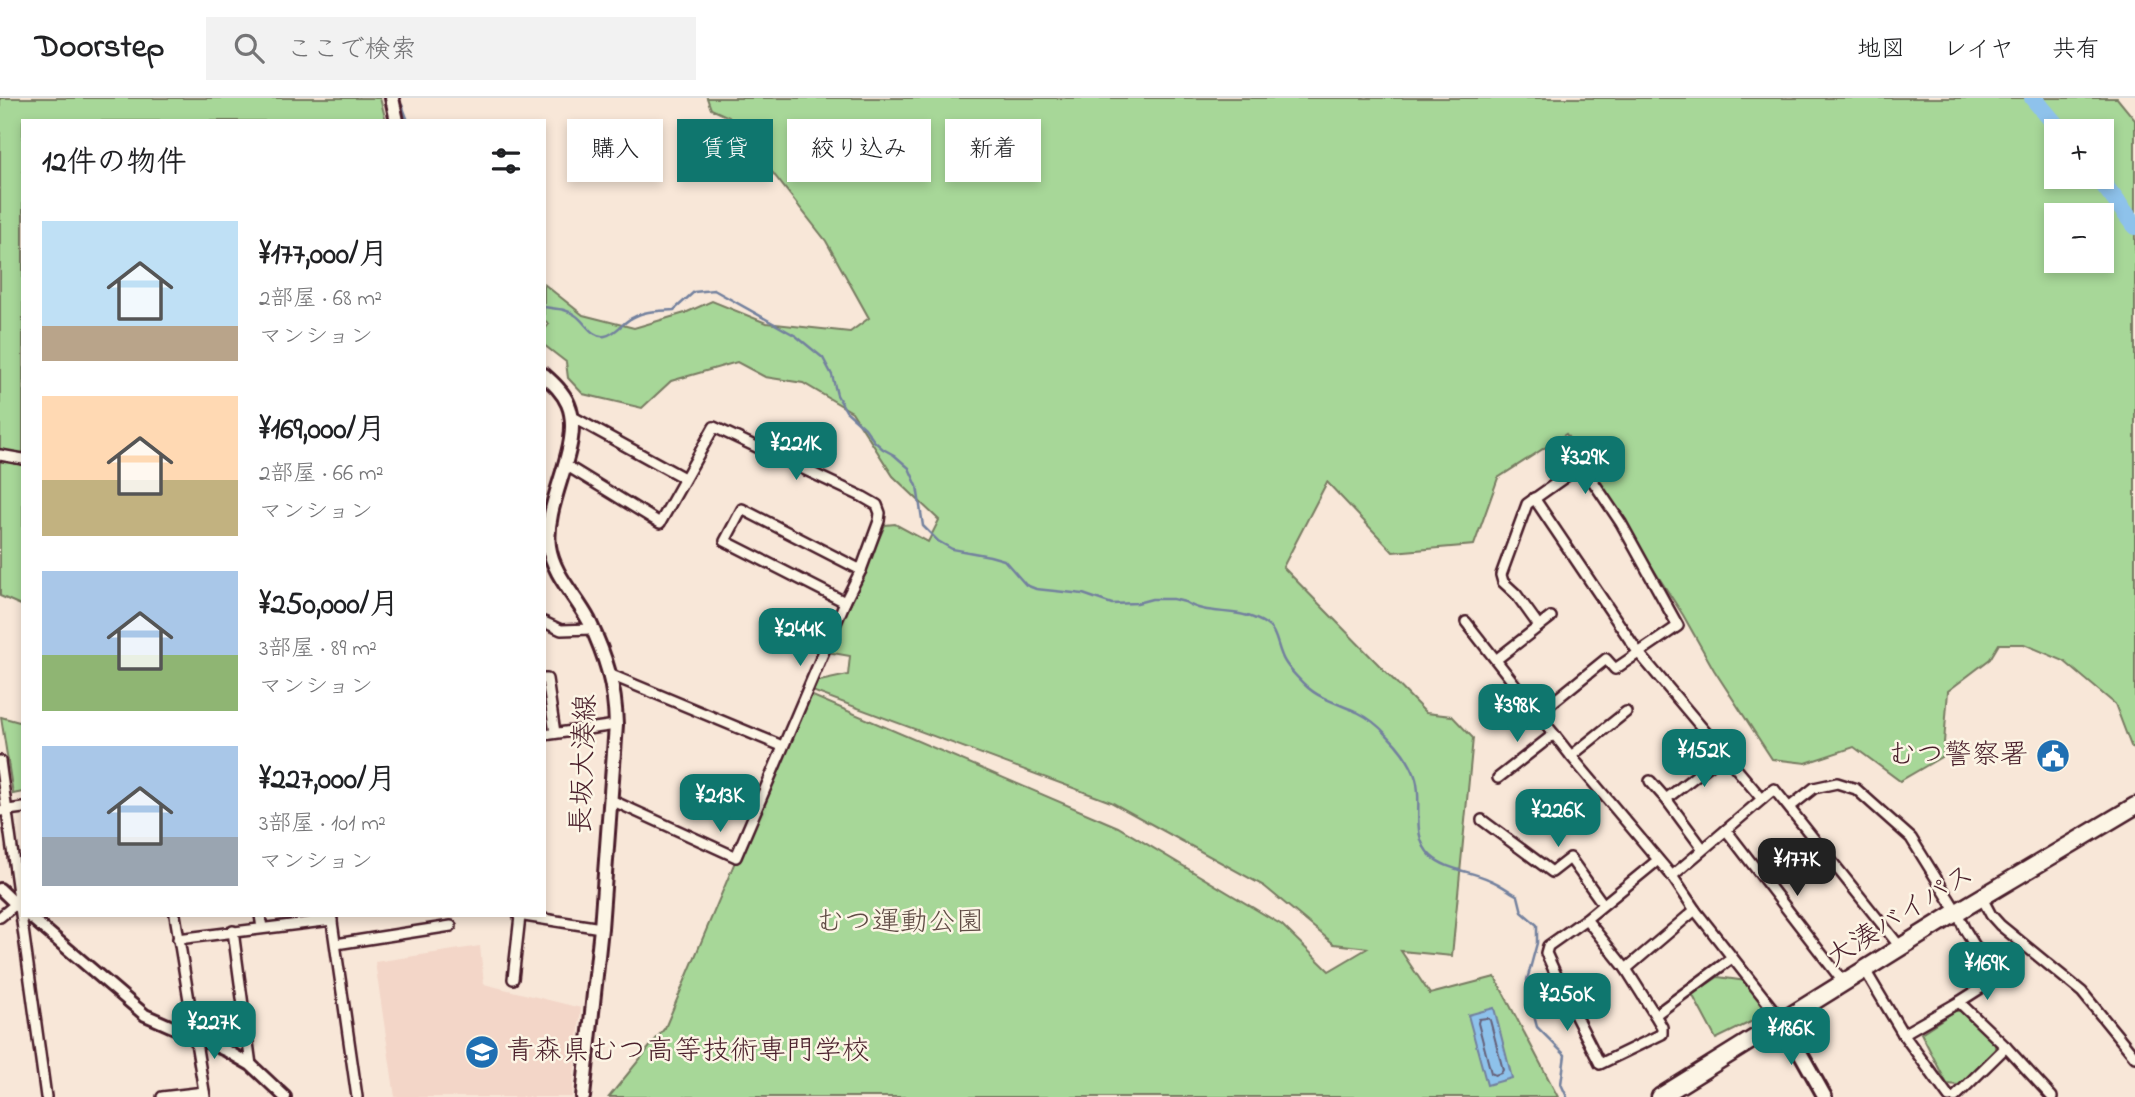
<!DOCTYPE html>
<html lang="ja">
<meta charset="utf-8">
<style>
body{margin:0;font-family:"Indie Flower","Klee One",sans-serif;background:#f2f2f2;color:#202124;height:100vh;display:flex;flex-direction:column;font-size:26px;white-space:nowrap}
*{box-sizing:border-box;margin:0}
p{font-size:23px;color:#757577}
.icon{flex:none;width:38px;height:38px;fill:none;stroke:currentColor;stroke-width:2;stroke-linecap:round;stroke-linejoin:round}
.map{position:relative;flex:1;overflow:hidden}
.panel{position:absolute;left:21px;top:21px;width:525px;height:798px;display:flex;flex-direction:column;background:#fff;border-radius:0px;box-shadow:0 4px 10px #0003}
.panel>*{flex:none}
.top-card{position:absolute;left:567px;top:21px;width:665px;height:63px;display:flex;gap:14px}
.buttons{position:absolute;left:2044px;top:21px;display:grid;gap:14px}
.buttons a{display:grid;place-items:center;width:70px;height:70px;border-radius:0px;background:#fff;box-shadow:0 4px 10px #0003;font-size:35px}
.price{position:absolute;translate:-50% -60px;padding:0 16px;border-radius:14px;background:#0f766e;color:#fff;font-size:23px;line-height:46px;filter:drop-shadow(0 2px 4px #0008)}
.price::after{content:'';position:absolute;left:50%;top:42px;width:21px;height:16px;margin-left:-10px;background:inherit;clip-path:polygon(0 0,100% 0,50% 100%)}
.price.on{background:#222;color:#fff}
ul{padding:0;list-style:none}
li{display:flex;align-items:center;gap:21px;height:175px;padding:0 21px}
li span{display:grid;place-items:center;flex:none;width:196px;height:140px;border-radius:0px;color:#555}
li>.icon{margin-inline-start:auto}
span .icon{width:84px;height:84px;fill:#fffc;stroke-width:1}
li b{font-size:30px}
h2{display:flex;justify-content:space-between;align-items:center;height:84px;padding:0 21px;font-size:30px}
.pill{padding:0 24px;border-radius:0px;background:#fff;box-shadow:0 4px 10px #0003;font-size:24px;line-height:63px}
.pill.on{background:#0f766e;color:#fff}
header{display:flex;align-items:center;gap:42px;box-sizing:border-box;height:98px;padding:0 35px;background:#fff;border-bottom:2px solid #e0e0e0}
header strong{font-size:33px}
nav{display:flex;gap:38px;margin-inline-start:auto;font-size:24px}
.search{width:490px;height:63px;background:#f2f2f2;display:flex;align-items:center;gap:18px;box-sizing:border-box;padding:0 24px;border-radius:0px;color:#757577;font-size:26px}
.map>svg:first-child{display:block}
.built{fill:#f3d6c8}
.green{fill:#a7d798;stroke:#787b62;stroke-width:2;fill-rule:evenodd}
.water{fill:#8ec2eb;stroke:#73819e;stroke-width:2}
.lines{fill:none;stroke-linecap:round;stroke-linejoin:round}
.shore{stroke:#656078;stroke-width:2}
.stream{stroke:#73819e;stroke-width:2.5}
.river{stroke:#8ec2eb;stroke-width:18}
.minor-casing{stroke:#4a1f2b;stroke-width:14}
.tertiary-casing{stroke:#4a1f2b;stroke-width:16}
.secondary-casing{stroke:#4a1f2b;stroke-width:18}
.trunk-casing{stroke:#4a1f2b;stroke-width:21}
.minor{stroke:#fcf5e5;stroke-width:9}
.tertiary{stroke:#fcf5e5;stroke-width:10}
.secondary{stroke:#fcf5e5;stroke-width:12}
.trunk{stroke:#fcf5e5;stroke-width:16}
.labels{text-anchor:middle;dominant-baseline:central;stroke-width:5;stroke-linejoin:round;paint-order:stroke}
.poi-label{font-size:28px;fill:#4a1f2b;stroke:#fcf5e5;text-anchor:end}
.street-label{font-size:28px;fill:#4a1f2b;stroke:#fcf5e5}
.park-label{font-size:28px;fill:#614d46;stroke:#fcf5e5}
</style>
<header>
<strong>Doorstep</strong>
<div class="search"><svg class="icon" aria-label="search" viewBox="0 0 24 24"><circle cx="10" cy="10" r="6"/><path d="M15 15l6 6"/></svg>ここで検索</div>
<nav><a>地図</a><a>レイヤ</a><a>共有</a></nav>
</header>
<div class="map">
<svg width="2135" height="999" viewBox="0 0 2135 999">
<rect width="100%" height="100%" fill="#f8e7d8"/>
<filter id="ink" filterUnits="userSpaceOnUse"><feTurbulence type="fractalNoise" baseFrequency=".0143" numOctaves="2"/><feDisplacementMap in="SourceGraphic" scale="14" xChannelSelector="R" yChannelSelector="G"/><feConvolveMatrix kernelMatrix="1 2 1 2 8 2 1 2 1" color-interpolation-filters="sRGB"/></filter>
<g filter="url(#ink)">
<path class="built" d="M 480,848 L 484,886 L 581,910 L 572,999 L 395,999 L 375,864 Z"/>
<g class="green">
<path d="M 0,0 L 380,0 L 386,23 L 23,23 L 23,508 L 0,498 Z"/>
<path d="M 707,0 L 2117,0 L 2135,22 L 2135,652 L 2131,648 L 2115,606 L 2064,563 L 2024,546 L 1999,546 L 1990,561 L 1948,593 L 1943,658 L 1900,683 L 1854,649 L 1806,665 L 1772,661 L 1714,572 L 1683,517 L 1566,336 L 1498,380 L 1474,447 L 1393,454 L 1327,384 L 1283,469 L 1426,615 L 1452,618 L 1473,640 L 1452,858 L 1401,853 L 1430,896 L 1495,879 L 1558,999 L 609,999 L 665,930 L 806,595 L 1118,729 L 1282,827 L 1329,873 L 1368,850 L 1334,846 L 1264,788 L 1111,704 L 812,593 L 815,584 L 848,577 L 850,558 L 827,554 L 885,427 L 895,426 L 928,444 L 939,422 L 893,378 L 852,314 L 803,285 L 765,279 L 737,264 L 671,283 L 642,310 L 583,296 L 568,280 L 566,264 L 544,247 L 544,232 L 549,226 L 544,222 L 544,186 L 583,217 L 634,230 L 685,215 L 712,203 L 766,225 L 850,234 L 869,220 L 826,143 L 729,19 L 711,11 ZM 2056,33 L 2102,33 L 2102,79 L 2056,79 ZM 2056,117 L 2102,117 L 2102,163 L 2056,163 Z"/>
<path d="M 1,619 L 23,625 L 23,694 L 13,696 Z"/>
<path d="M 1718,879 L 1746,883 L 1769,915 L 1716,941 L 1692,896 Z"/>
<path d="M 1955,913 L 1962,913 L 1995,945 L 1995,955 L 1959,987 L 1947,986 L 1921,935 Z"/>
</g>
<path class="water" d="M 1494,910 L 1512,980 L 1487,987 L 1468,917 Z"/>
<g class="lines">
<path class="shore" d="M 1487,920 L 1490,922 L 1503,972 L 1501,975 L 1495,977 L 1491,975 L 1478,925 L 1479,921 Z"/>
<g class="stream">
<path d="M 402,7 L 408,23"/>
<path d="M 544,209 C 555,211 565,210 575,217 C 585,223 591,240 605,238 C 615,237 623,224 632,220 C 645,212 659,213 674,212 L 694,194 L 714,192 L 796,238 L 823,260 L 832,277 L 837,297 L 846,313 L 865,330 L 874,343 L 883,351 L 894,357 L 909,370 L 917,388 L 923,428 L 938,443 L 952,451 L 990,458 L 1004,462 L 1026,487 L 1036,491 L 1083,496 L 1112,506 L 1137,505 L 1152,501 L 1173,501 L 1185,504 C 1207,518 1233,510 1256,521 C 1278,530 1274,539 1282,558 C 1286,569 1297,579 1305,587 C 1319,601 1340,606 1357,614 C 1367,619 1379,628 1387,637 C 1399,649 1411,664 1416,681 C 1423,705 1410,738 1431,758 C 1446,772 1472,773 1490,782 C 1500,786 1509,793 1518,798 L 1522,814 L 1537,827 L 1537,845 L 1527,882 L 1528,895 L 1537,929 L 1565,957 L 1561,986 L 1567,999"/>
</g>
<g class="river">
<path d="M 2033,0 L 2061,33"/>
<path d="M 2098,79 L 2135,128"/>
</g>
<g class="minor-casing">
<g id="minor">
<path d="M 571,318 L 684,380"/>
<path d="M 0,357 L 23,361"/>
<path d="M 564,366 L 660,425 L 714,329 L 863,399 L 877,407 L 880,415 L 879,423 L 861,472 L 845,504 L 736,759 L 611,702"/>
<path d="M 1534,400 L 1638,554 L 1762,701"/>
<path d="M 845,504 L 725,443 L 742,411 L 861,472"/>
<path d="M 544,524 L 561,532 L 592,531"/>
<path d="M 1466,524 L 1571,658 L 1672,778 L 1695,812 L 1783,924"/>
<path d="M 1497,561 L 1551,519"/>
<path d="M 611,577 L 782,648"/>
<path d="M 544,581 L 547,581 L 555,635"/>
<path d="M 1538,616 L 1606,561 L 1615,571 L 1678,528 L 1621,425 L 1582,367 L 1527,406 L 1501,477 L 1503,484 L 1516,496 L 1539,528"/>
<path d="M 544,637 L 616,627"/>
<path d="M 1571,658 L 1626,614"/>
<path d="M 0,663 L 46,999"/>
<path d="M 1498,680 L 1554,636"/>
<path d="M 1650,683 L 1666,701 L 1703,751"/>
<path d="M 1666,701 L 1723,657"/>
<path d="M 1790,709 L 1814,690 L 1837,685 L 1856,691 L 1911,740 L 1957,814 L 1964,830 L 1995,881 L 1959,904 L 2006,949 L 2052,999"/>
<path d="M 0,713 L 23,710"/>
<path d="M 1482,722 L 1552,774 L 1570,760 L 1603,806"/>
<path d="M 1726,732 L 1844,885"/>
<path d="M 1658,762 L 1586,821 L 1548,848 L 1546,855 L 1567,901 L 1600,966 L 1662,936 L 1662,929 L 1655,917 L 1732,860"/>
<path d="M 1672,778 L 1774,691 L 1901,850"/>
<path d="M 1982,800 L 1991,817 L 2000,827 L 2082,894 L 2135,959"/>
<path d="M 175,817 L 205,999"/>
<path d="M 260,817 L 262,830"/>
<path d="M 331,817 L 357,999"/>
<path d="M 518,817 L 601,830"/>
<path d="M 0,819 L 16,806"/>
<path d="M 1586,821 L 1626,871 L 1655,917"/>
<path d="M 233,833 L 251,967"/>
<path d="M 178,841 L 332,822"/>
<path d="M 336,846 L 451,828"/>
<path d="M 1626,871 L 1695,812"/>
<path d="M 1865,872 L 1903,936 L 1949,999"/>
<path d="M 513,881 L 520,818"/>
<path d="M 1903,936 L 1959,904"/>
<path d="M 162,999 L 204,994"/>
<path d="M 1955,999 L 2006,949"/>
</g>
</g>
<g class="tertiary-casing">
<g id="tertiary">
<path d="M 0,791 L 23,813"/>
<path d="M 28,817 L 145,917 L 227,953 L 251,967 L 285,999"/>
</g>
</g>
<g class="secondary-casing">
<g id="secondary">
<path d="M 392,0 L 397,23"/>
<path d="M 544,277 C 553,285 563,294 568,306 C 585,345 543,403 549,448 C 553,477 576,498 589,523 C 606,559 615,587 616,627 L 601,830 L 583,999"/>
<path d="M 1783,924 L 1825,999"/>
</g>
</g>
<g class="trunk-casing">
<path id="trunk" d="M 1660,999 L 1957,814 L 2135,708"/>
</g>
<use href="#minor" class="minor"/>
<use href="#tertiary" class="tertiary"/>
<use href="#secondary" class="secondary"/>
<use href="#trunk" class="trunk"/>
</g>
</g>
<defs>
<g id="civic-disc" transform="scale(1.75)"><circle r="9.5" fill="#1f6fb2" stroke="#fcf5e5"/><path d="M-.6-6.5H3V-4.5H.6V-3L4-1V1h2V6H-6V1h2V-1L-.6-3ZM-1.2 2.5V6h2.4V2.5Z" fill="#fff"/></g>
<g id="university-disc" transform="scale(1.75)"><circle r="9.5" fill="#1f6fb2" stroke="#fcf5e5"/><path d="M0-5L7-2L0 1L-7-2ZM-4 1L0 2.5L4 1V4Q0 6-4 4Z" fill="#fff"/></g>
</defs>
<g fill-rule="evenodd">
<use href="#civic-disc" x="2053" y="658"/>
<use href="#university-disc" x="482" y="954"/>
</g>
<g class="labels">
<g class="poi-label">
<text x="2028" y="658">むつ警察署</text>
<text x="506" y="954" text-anchor="start">青森県むつ高等技術専門学校</text>
</g>
<g class="street-label">
<text transform="translate(585 666) rotate(-88)">長坂大湊線</text>
<text transform="translate(1901 819) rotate(-32)">大湊バイパス</text>
</g>
<g class="park-label">
<text x="900" y="825">むつ運動公園</text>
</g>
</g>
</svg>
<div class="buttons">
<a>+</a>
<a>−</a>
</div>
<b class="price" style="left:796px;top:384px">¥221K</b>
<b class="price" style="left:1585px;top:398px">¥329K</b>
<b class="price" style="left:800px;top:570px">¥244K</b>
<b class="price" style="left:1517px;top:646px">¥398K</b>
<b class="price" style="left:1704px;top:691px">¥152K</b>
<b class="price" style="left:720px;top:736px">¥213K</b>
<b class="price" style="left:1558px;top:751px">¥226K</b>
<b class="price on" style="left:1797px;top:800px">¥177K</b>
<b class="price" style="left:1987px;top:904px">¥169K</b>
<b class="price" style="left:1567px;top:935px">¥250K</b>
<b class="price" style="left:214px;top:963px">¥227K</b>
<b class="price" style="left:1791px;top:969px">¥186K</b>
<div class="top-card">
<a class="pill">購入</a>
<a class="pill on">賃貸</a>
<a class="pill">絞り込み</a>
<a class="pill">新着</a>
</div>
<section class="panel">
<h2>12件の物件<svg class="icon" aria-label="filters" viewBox="0 0 24 24"><path d="M4 7h16M4 17h16"/><circle cx="9" cy="7" r="2"/><circle cx="15" cy="17" r="2"/></svg></h2>
<ul>
<li><span style="background:linear-gradient(#bfe0f5 75%,#b9a48a 0)"><svg class="icon" aria-label="home" viewBox="0 0 24 24"><path d="M3 11l9-7 9 7M6 9v11h12V9"/></svg></span><div><b>¥177,000/月</b><p>2部屋 · 68 m²</p><p>マンション</p></div></li>
<li><span style="background:linear-gradient(#ffd9b3 60%,#c2b280 0)"><svg class="icon" aria-label="home" viewBox="0 0 24 24"><path d="M3 11l9-7 9 7M6 9v11h12V9"/></svg></span><div><b>¥169,000/月</b><p>2部屋 · 66 m²</p><p>マンション</p></div></li>
<li><span style="background:linear-gradient(#a9c7e8 60%,#8fb573 0)"><svg class="icon" aria-label="home" viewBox="0 0 24 24"><path d="M3 11l9-7 9 7M6 9v11h12V9"/></svg></span><div><b>¥250,000/月</b><p>3部屋 · 89 m²</p><p>マンション</p></div></li>
<li><span style="background:linear-gradient(#a9c7e8 65%,#9aa5b1 0)"><svg class="icon" aria-label="home" viewBox="0 0 24 24"><path d="M3 11l9-7 9 7M6 9v11h12V9"/></svg></span><div><b>¥227,000/月</b><p>3部屋 · 101 m²</p><p>マンション</p></div></li>
</ul>
</section>
</div>
